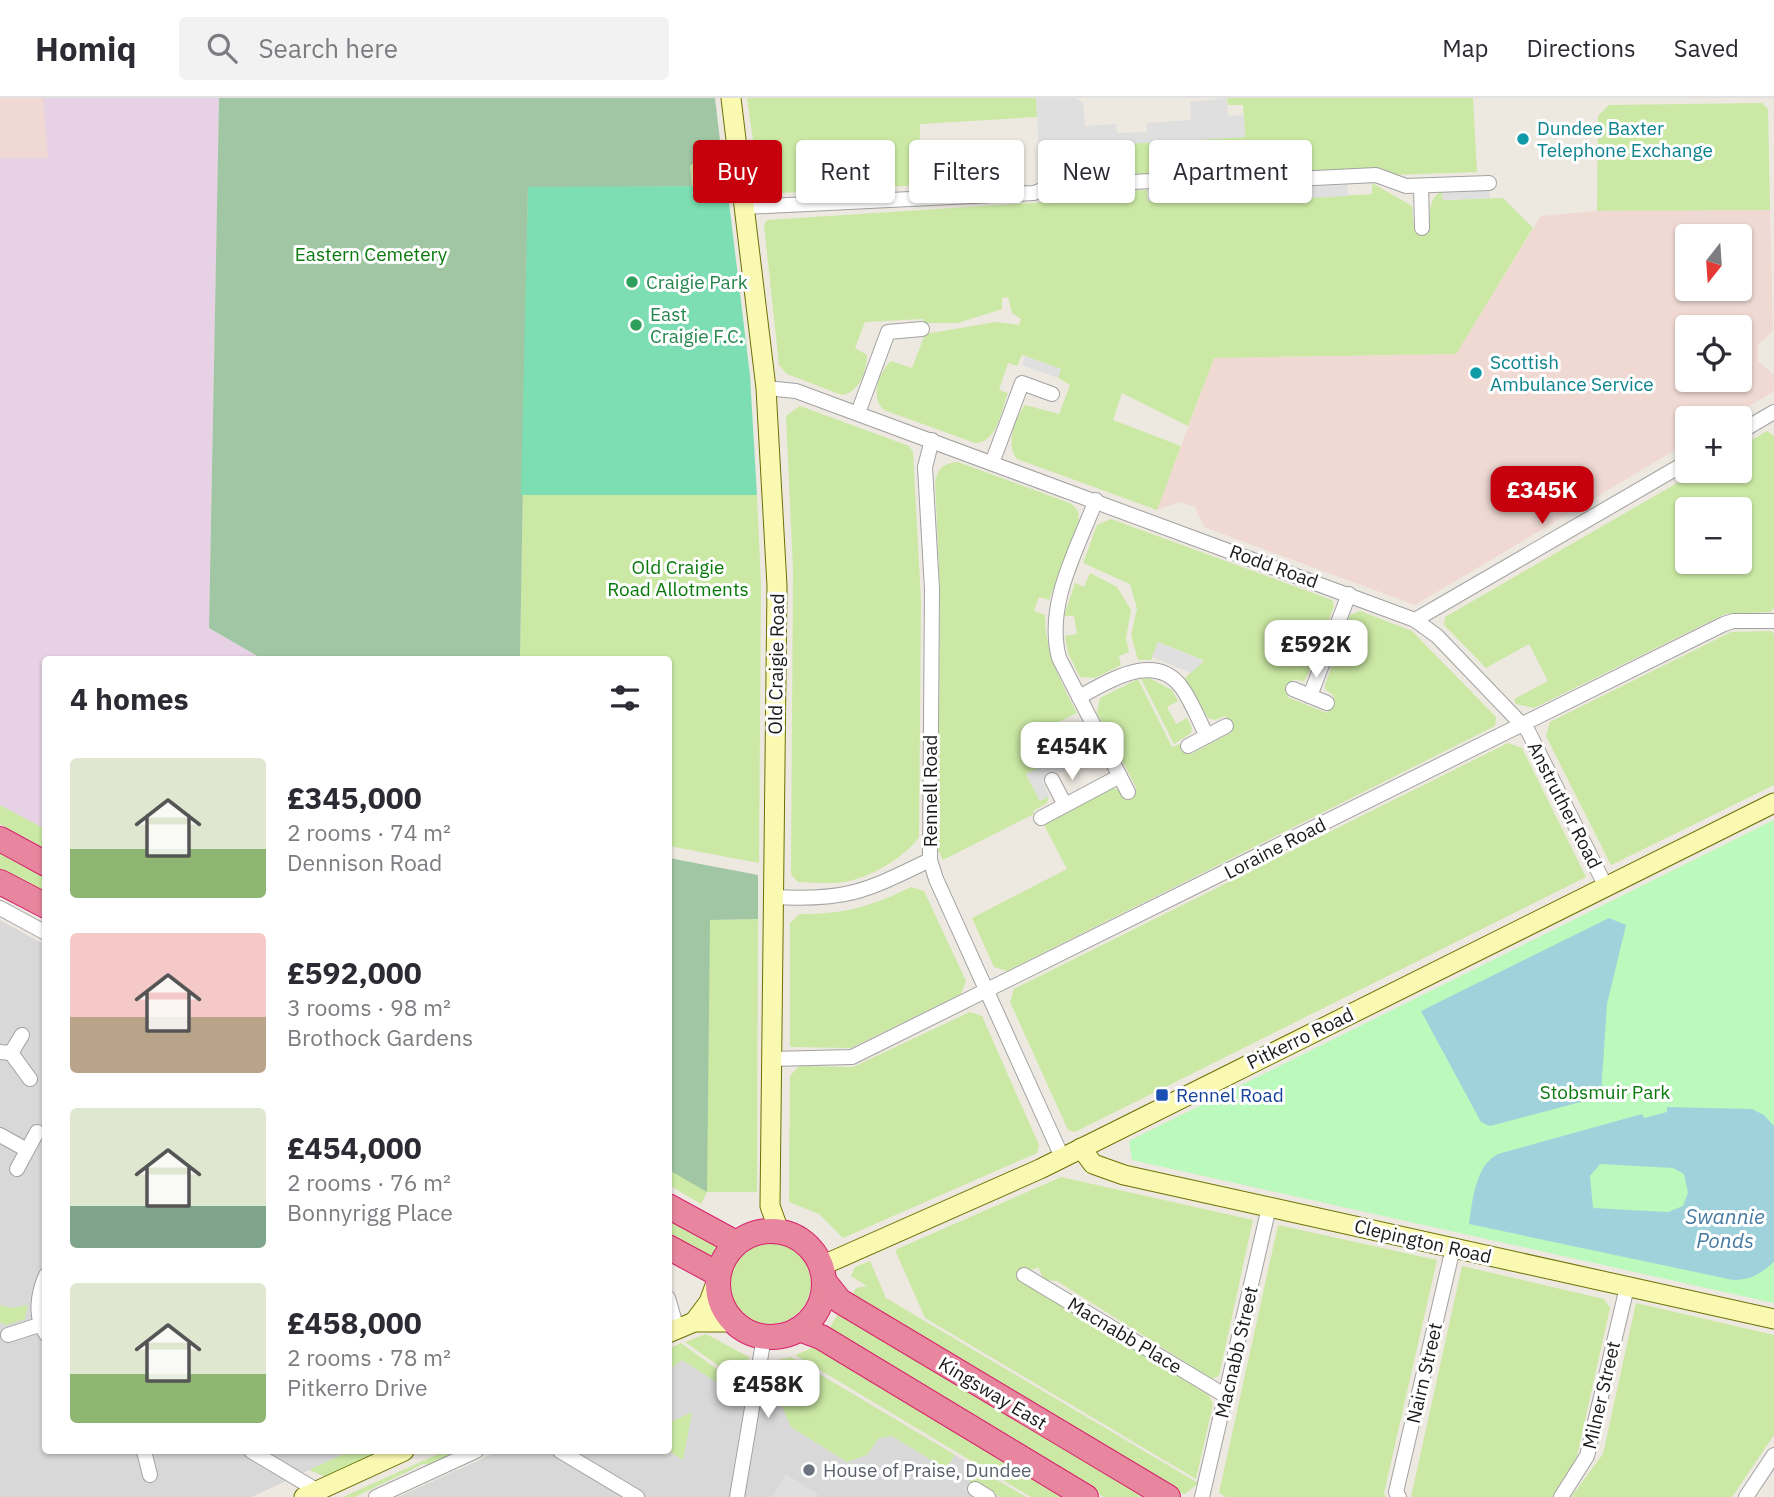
<!DOCTYPE html>
<meta charset="utf-8">
<style>
body{margin:0;font-family:"IBM Plex Sans",sans-serif;background:#f2f2f3;color:#2b2b33;height:100vh;display:flex;flex-direction:column;font-size:26px;white-space:nowrap}
*{box-sizing:border-box;margin:0}
p{font-size:23px;color:#7c7c81}
.icon{flex:none;width:38px;height:38px;fill:none;stroke:currentColor;stroke-width:2;stroke-linecap:round;stroke-linejoin:round}
.map{position:relative;flex:1;overflow:hidden}
.details{position:absolute;left:42px;top:558px;width:630px;height:798px;display:flex;flex-direction:column;background:#fff;border-radius:7px;box-shadow:0 2px 5px #0004}
.details>*{flex:none}
.hud{position:absolute;left:693px;top:42px;width:665px;height:63px;display:flex;gap:14px}
.needle{width:46px;rotate:197deg}
.controls{position:absolute;left:1675px;top:126px;display:grid;gap:14px}
.controls a{display:grid;place-items:center;width:77px;height:77px;border-radius:7px;background:#fff;box-shadow:0 2px 5px #0004;font-size:35px}
.price{position:absolute;translate:-50% -60px;padding:0 16px;border-radius:14px;background:#fff;color:#222;font-size:23px;line-height:46px;filter:drop-shadow(0 2px 4px #0008)}
.price::after{content:'';position:absolute;left:50%;top:42px;width:21px;height:16px;margin-left:-10px;background:inherit;clip-path:polygon(0 0,100% 0,50% 100%)}
.price.active{background:#c6000d;color:#fff}
ul{padding:0;list-style:none}
li{display:flex;align-items:center;gap:21px;height:175px;padding:0 28px}
li span{display:grid;place-items:center;flex:none;width:196px;height:140px;border-radius:7px;color:#555}
li>.icon{margin-inline-start:auto}
span .icon{width:84px;height:84px;fill:#fffc;stroke-width:1}
li b{font-size:30px}
h2{display:flex;justify-content:space-between;align-items:center;height:84px;padding:0 28px;font-size:30px}
.tag{padding:0 24px;border-radius:7px;background:#fff;box-shadow:0 2px 5px #0004;font-size:24px;line-height:63px}
.tag.active{background:#c6000d;color:#fff}
header{display:flex;align-items:center;gap:42px;box-sizing:border-box;height:98px;padding:0 35px;background:#fff;border-bottom:2px solid #e1e1e2}
header strong{font-size:33px}
nav{display:flex;gap:38px;margin-inline-start:auto;font-size:24px}
.search{width:490px;height:63px;background:#f2f2f3;display:flex;align-items:center;gap:18px;box-sizing:border-box;padding:0 24px;border-radius:7px;color:#7c7c81;font-size:26px}
.map>svg:first-child{display:block}
.residential{fill:#d9d8d8}
.industrial{fill:#e6d2e4}
.military{fill:#f0d9d3;fill-rule:evenodd}
.grass{fill:#cbe9a4;fill-rule:evenodd}
.cemetery{fill:#a1c6a4}
.park{fill:#bbf9bc}
.pitch{fill:#7cdeb2}
.parking{fill:#dfdfdf}
.water{fill:#a0d2dc;fill-rule:evenodd}
.lines{fill:none;stroke-linecap:round;stroke-linejoin:round}
.street-casing{stroke:#a2a2a2;stroke-width:16}
.secondary-casing{stroke:#6d7103;stroke-width:21}
.highway-casing{stroke:#d7216c;stroke-width:26}
.street{stroke:#fff;stroke-width:14}
.secondary{stroke:#faf9b2;stroke-width:19}
.highway{stroke:#e7869e;stroke-width:24}
.culture-dot{fill:#0f9aa8;stroke:#fff;stroke-width:2.5}
.leisure-dot{fill:#2e9e5b;stroke:#fff;stroke-width:2.5}
.transit-dot{fill:#1a4fb4;stroke:#fff;stroke-width:2.5}
.worship-dot{fill:#6b7280;stroke:#fff;stroke-width:2.5}
.labels{text-anchor:middle;dominant-baseline:central;stroke-width:6;stroke-linejoin:round;paint-order:stroke}
.culture-label{font-size:19px;fill:#0d838f;stroke:#fff;text-anchor:start}
.park-label{font-size:19px;fill:#0a790c;stroke:#fff}
.leisure-label{font-size:19px;fill:#27864d;stroke:#fff;text-anchor:start}
.street-label{font-size:19px;fill:#1b1b1b;stroke:#fff}
.transit-label{font-size:19px;fill:#164399;stroke:#fff;text-anchor:start}
.worship-label{font-size:19px;fill:#5b616d;stroke:#fff;text-anchor:start}
.water-label{font-size:21px;font-style:italic;fill:#457aa3;stroke:#fff}
</style>
<header>
<strong>Homiq</strong>
<div class="search"><svg class="icon" aria-label="search" viewBox="0 0 24 24"><circle cx="10" cy="10" r="6"/><path d="M15 15l6 6"/></svg>Search here</div>
<nav><a>Map</a><a>Directions</a><a>Saved</a></nav>
</header>
<div class="map">
<svg width="1774" height="1399" viewBox="0 0 1774 1399">
<rect width="100%" height="100%" fill="#ede8e0"/>
<g class="residential">
<path d="M 0,822 L 45,847 L 46,1353 L 350,1353 L 252,1399 L 0,1399 Z"/>
<path d="M 791,1259 L 1026,1399 L 398,1399 L 499,1353 L 668,1353 L 669,1274 L 681,1261 L 741,1300 L 744,1286 L 768,1291 L 775,1263 Z"/>
</g>
<path class="industrial" d="M 0,0 L 219,0 L 209,530 L 264,562 L 46,562 L 45,731 L 0,707 Z"/>
<g class="military">
<path d="M 0,0 L 43,0 L 48,60 L 0,60 Z"/>
<path d="M 1770,112 L 1773,233 L 1758,247 L 1758,263 L 1774,277 L 1773,294 L 1729,320 L 1687,320 L 1687,345 L 1415,507 L 1204,429 L 1195,409 L 1179,404 L 1157,412 L 1214,260 L 1456,256 L 1541,118 L 1597,113 ZM 1687,138 L 1740,138 L 1740,191 L 1687,191 ZM 1687,229 L 1740,229 L 1740,282 L 1687,282 Z"/>
</g>
<g class="grass">
<path d="M 747,0 L 1036,0 L 1037,19 L 920,26 L 919,87 L 764,96 L 760,92 Z"/>
<path d="M 1227,0 L 1473,0 L 1477,74 L 1394,77 L 1377,70 L 1252,77 L 1251,65 L 1227,66 L 1227,78 L 1064,82 L 1061,77 L 1072,49 L 1245,39 L 1243,7 L 1228,7 Z"/>
<path d="M 1762,5 L 1768,11 L 1770,112 L 1597,113 L 1598,18 L 1609,7 Z"/>
<path d="M 722,59 L 750,278 L 633,397 L 757,397 L 761,486 L 759,765 L 669,748 L 668,562 L 520,562 L 528,89 L 692,87 L 690,68 L 696,62 Z"/>
<path d="M 1372,85 L 1412,108 L 1414,133 L 1430,133 C 1430,118 1427,101 1442,93 L 1443,102 L 1503,100 L 1533,130 L 1456,256 L 1214,260 L 1188,328 L 1122,295 L 1113,322 L 1181,348 L 1157,412 L 1017,361 C 1005,347 1015,320 1025,307 L 1059,316 L 1070,287 L 1058,280 L 1061,271 L 1022,257 L 1017,268 L 1008,265 L 999,292 L 1008,295 C 1001,313 997,345 975,345 L 884,312 C 870,299 878,276 891,263 L 912,270 L 925,236 L 996,224 L 1019,227 L 1021,221 L 1012,215 L 1008,199 L 1002,200 L 1002,211 L 958,225 L 924,225 L 923,221 L 865,224 L 855,250 L 867,257 C 867,273 859,295 842,297 L 787,276 L 779,267 L 764,127 L 767,122 L 1047,104 L 1058,97 L 1147,92 L 1148,103 L 1187,101 L 1213,105 L 1372,96 Z"/>
<path d="M 800,308 L 909,348 L 913,354 L 921,503 L 919,739 C 905,759 874,777 849,783 C 833,787 814,784 798,784 L 791,776 L 793,472 L 786,318 Z"/>
<path d="M 1767,333 L 1774,338 L 1774,510 L 1770,514 L 1725,516 L 1534,610 L 1516,606 L 1514,601 L 1548,583 L 1529,546 L 1486,570 L 1444,527 L 1445,519 L 1698,373 L 1740,373 L 1740,349 ZM 1687,411 L 1740,411 L 1740,464 L 1687,464 Z"/>
<path d="M 958,364 L 1072,406 L 1078,413 L 1079,422 L 1049,502 L 1039,499 L 1034,513 L 1045,517 C 1045,555 1060,582 1077,615 L 1034,636 L 1048,665 L 1026,676 L 1040,703 L 1049,698 L 1047,705 L 1033,713 L 1034,716 L 943,762 L 938,752 L 940,491 L 935,382 C 940,369 944,365 958,364 Z"/>
<path d="M 1111,421 L 1332,502 L 1334,508 L 1307,578 L 1304,583 L 1293,582 L 1287,599 L 1327,615 L 1334,598 L 1325,591 L 1325,587 L 1350,517 L 1360,513 L 1412,533 L 1496,619 L 1495,628 L 1007,873 L 994,869 L 972,820 L 1067,771 L 1043,725 L 1112,690 L 1120,692 L 1124,697 L 1137,691 L 1097,615 L 1100,600 L 1138,581 L 1172,649 L 1183,645 L 1189,657 L 1232,634 L 1225,618 L 1215,622 L 1208,620 L 1185,580 L 1203,562 L 1158,544 L 1151,562 L 1138,562 L 1131,537 L 1137,511 L 1130,486 L 1083,465 L 1097,427 Z"/>
<path d="M 1090,475 L 1117,489 L 1131,512 L 1126,540 L 1129,554 L 1119,558 L 1121,567 L 1095,580 L 1080,579 L 1068,555 L 1065,538 L 1077,536 L 1074,518 L 1064,518 L 1075,485 L 1084,489 Z"/>
<path d="M 1771,533 L 1774,536 L 1774,687 L 1611,767 L 1546,638 L 1550,624 L 1731,534 Z"/>
<path d="M 1149,580 L 1172,592 L 1178,603 L 1167,609 L 1176,626 L 1187,620 L 1192,630 L 1191,635 L 1174,646 L 1141,581 Z"/>
<path d="M 1508,645 L 1522,650 L 1586,779 L 1075,1034 L 1068,1032 L 1010,904 L 1014,891 Z"/>
<path d="M 0,707 L 45,731 L 45,751 L 0,726 Z"/>
<path d="M 0,750 L 45,775 L 45,799 L 0,774 Z"/>
<path d="M 911,789 L 924,793 L 966,883 L 961,896 L 851,950 L 790,949 L 790,825 L 800,816 C 845,816 870,809 911,789 Z"/>
<path d="M 758,821 L 757,1094 L 707,1094 L 701,1106 L 669,1087 L 669,1014 L 710,822 Z"/>
<path d="M 970,914 L 982,918 L 1039,1047 L 1037,1055 L 843,1140 L 819,1116 L 789,1104 L 790,978 L 799,968 L 853,969 Z"/>
<path d="M 1061,1079 L 1253,1122 L 1219,1278 L 1212,1281 L 1057,1183 L 1044,1182 L 1038,1169 L 1016,1180 L 1209,1297 L 1213,1306 L 1196,1381 L 925,1220 L 895,1152 Z"/>
<path d="M 668,1115 L 721,1144 L 711,1163 L 669,1140 Z"/>
<path d="M 1278,1127 L 1437,1162 L 1384,1395 L 1386,1399 L 1226,1399 L 1219,1395 Z"/>
<circle cx="770" cy="1185" r="41"/>
<path d="M 870,1163 L 886,1200 L 1198,1385 L 1185,1396 L 1175,1394 L 851,1199 L 856,1190 L 867,1188 L 851,1178 L 855,1169 Z"/>
<path d="M 1462,1168 L 1604,1201 L 1610,1210 L 1577,1358 L 1571,1375 L 1555,1399 L 1411,1399 Z"/>
<path d="M 1636,1205 L 1774,1237 L 1774,1337 L 1732,1399 L 1571,1399 L 1603,1356 Z"/>
<path d="M 0,1207 L 12,1210 L 28,1207 L 25,1221 L 6,1227 L 0,1224 Z"/>
<path d="M 840,1212 L 1153,1399 L 1104,1399 L 828,1233 Z"/>
<path d="M 706,1236 L 749,1259 L 744,1286 L 685,1244 Z"/>
<path d="M 681,1245 L 743,1290 L 741,1300 L 682,1262 L 669,1272 L 669,1251 Z"/>
<path d="M 817,1248 L 1071,1399 L 1031,1399 L 795,1257 Z"/>
<path d="M 791,1259 L 955,1357 L 946,1371 L 892,1338 L 879,1340 L 867,1357 L 847,1364 L 791,1329 L 778,1299 L 768,1292 L 775,1263 Z"/>
<path d="M 692,1314 L 683,1362 L 669,1353 L 669,1325 Z"/>
<path d="M 350,1353 L 382,1353 L 326,1379 L 309,1372 Z"/>
<path d="M 445,1353 L 463,1353 L 432,1367 L 423,1366 L 355,1399 L 343,1399 Z"/>
<path d="M 976,1370 L 1026,1399 L 1000,1399 L 980,1387 L 977,1390 L 969,1386 Z"/>
</g>
<g class="cemetery">
<path d="M 219,0 L 715,0 L 722,59 L 697,62 L 690,68 L 692,88 L 528,90 L 520,562 L 264,562 L 209,530 Z"/>
<path d="M 669,760 L 758,777 L 758,821 L 710,822 L 707,1094 L 669,1072 Z"/>
</g>
<path class="park" d="M 1774,722 L 1774,1205 L 1132,1062 L 1129,1043 Z"/>
<path class="pitch" d="M 727,88 L 750,278 L 757,397 L 521,397 L 528,89 Z"/>
<g class="parking">
<path d="M 1036,0 L 1074,0 L 1083,4 L 1085,28 L 1116,26 L 1117,35 L 1147,34 L 1147,25 L 1191,22 L 1190,4 L 1227,0 L 1228,18 L 1244,17 L 1245,39 L 1039,51 Z"/>
<path d="M 1347,87 L 1348,98 L 1291,101 L 1290,90 Z"/>
<path d="M 1188,90 L 1212,94 L 1213,105 L 1187,101 L 1148,103 L 1147,92 Z"/>
<path d="M 1489,90 L 1490,100 L 1443,102 L 1442,93 Z"/>
<path d="M 1280,91 L 1281,101 L 1223,105 L 1222,94 Z"/>
<path d="M 1025,258 L 1061,271 L 1058,280 L 1022,267 Z"/>
<path d="M 1158,544 L 1204,563 L 1191,575 L 1152,559 Z"/>
<path d="M 1059,660 L 1065,672 L 1042,683 L 1049,698 L 1040,703 L 1026,676 Z"/>
<path d="M 786,1376 L 818,1396 L 816,1399 L 772,1399 Z"/>
</g>
<g class="water">
<path d="M 1609,820 L 1626,827 L 1607,906 L 1601,995 L 1596,1000 L 1490,1028 L 1481,1024 L 1421,913 Z"/>
<path d="M 1667,1009 L 1752,1011 L 1764,1017 L 1774,1028 L 1774,1164 C 1760,1176 1752,1182 1733,1182 L 1469,1126 C 1473,1101 1475,1068 1498,1056 L 1642,1016 L 1644,1020 L 1667,1014 ZM 1600,1066 L 1673,1070 L 1684,1076 L 1688,1095 L 1683,1108 L 1668,1114 L 1593,1110 L 1590,1078 Z"/>
</g>
<g class="lines">
<g class="street-casing">
<g id="street">
<path d="M 1421,88 L 1422,130"/>
<path d="M 745,109 L 1034,95 L 1050,89 L 1184,81 L 1217,85 L 1376,77 L 1406,88 L 1489,85"/>
<path d="M 766,290 L 796,293 L 1415,522 L 1437,538 L 1528,633 L 1606,789"/>
<path d="M 858,315 L 888,234 L 922,231"/>
<path d="M 1740,334 L 1774,314"/>
<path d="M 932,342 L 925,369 L 932,491 L 930,762 L 936,781 L 1062,1059"/>
<path d="M 992,365 L 1022,285 L 1052,296"/>
<path d="M 1096,402 C 1077,452 1045,506 1059,560 L 1128,694"/>
<path d="M 1415,522 L 1687,364"/>
<path d="M 1293,591 L 1327,605"/>
<path d="M 1310,598 L 1349,496"/>
<path d="M 1079,599 C 1108,584 1155,552 1182,590 C 1192,604 1199,623 1207,638"/>
<path d="M 1188,648 L 1226,628"/>
<path d="M 1052,682 L 1065,707"/>
<path d="M 1041,720 L 1120,678"/>
<path d="M 774,799 C 847,803 866,793 930,762"/>
<path d="M 0,810 L 46,835"/>
<path d="M 0,954 L 11,955 L 30,981"/>
<path d="M 11,955 L 22,937"/>
<path d="M 771,961 L 852,959 L 1724,526 L 1733,523 L 1774,523"/>
<path d="M 0,1037 L 27,1052"/>
<path d="M 17,1071 L 37,1034"/>
<path d="M 46,1177 C 38,1195 34,1219 46,1236"/>
<path d="M 1024,1177 L 1226,1298"/>
<path d="M 668,1200 L 677,1231"/>
<path d="M 8,1237 L 39,1227"/>
<path d="M 144,1353 L 150,1377"/>
<path d="M 251,1353 L 318,1393"/>
<path d="M 560,1353 L 637,1399"/>
<path d="M 975,1391 L 988,1399"/>
<path d="M 376,1399 L 476,1353"/>
<path d="M 737,1399 L 764,1239"/>
<path d="M 1202,1399 L 1269,1109"/>
<path d="M 1399,1399 L 1396,1394 L 1453,1150"/>
<path d="M 1561,1399 L 1587,1358 L 1627,1189"/>
<path d="M 1746,1399 L 1774,1357"/>
</g>
</g>
<g class="secondary-casing">
<g id="secondary">
<path d="M 731,0 L 766,290 L 777,488 L 770,1108 L 779,1133"/>
<path d="M 1081,1050 L 1093,1066 L 1124,1077 L 1774,1221"/>
<path d="M 821,1168 L 1040,1071 L 1774,705"/>
<path d="M 694,1224 L 709,1204 L 717,1182"/>
<path d="M 668,1235 L 694,1224 L 734,1224"/>
<path d="M 304,1399 L 404,1353"/>
</g>
</g>
<g class="highway-casing">
<g id="highway">
<path d="M 0,741 L 46,766"/>
<path d="M 0,784 L 46,808"/>
<path d="M 668,1108 L 736,1145"/>
<circle cx="771" cy="1186" r="53"/>
<path d="M 668,1149 L 718,1176"/>
<path d="M 824,1183 L 840,1203 L 1168,1399"/>
<path d="M 799,1231 L 821,1239 L 1086,1399"/>
</g>
</g>
<use href="#street" class="street"/>
<use href="#secondary" class="secondary"/>
<use href="#highway" class="highway"/>
</g>
<g class="culture-dot">
<circle cx="1523" cy="41" r="7"/>
<circle cx="1476" cy="275" r="7"/>
</g>
<g class="leisure-dot">
<circle cx="632" cy="184" r="7"/>
<circle cx="636" cy="227" r="7"/>
</g>
<rect class="transit-dot" x="1155" y="990" width="14" height="14" rx="3.5"/>
<circle class="worship-dot" cx="809" cy="1372" r="7"/>
<g class="labels">
<g class="culture-label">
<text x="1537" y="30">Dundee Baxter<tspan x="1537" dy="22">Telephone Exchange</tspan></text>
<text x="1490" y="264">Scottish<tspan x="1490" dy="22">Ambulance Service</tspan></text>
</g>
<g class="park-label">
<text x="371" y="156">Eastern Cemetery</text>
<text x="678" y="469">Old Craigie<tspan x="678" dy="22">Road Allotments</tspan></text>
<text x="1605" y="994">Stobsmuir Park</text>
</g>
<g class="leisure-label">
<text x="646" y="184">Craigie Park</text>
<text x="650" y="216">East<tspan x="650" dy="22">Craigie F.C.</tspan></text>
</g>
<g class="street-label">
<text transform="translate(1274 468) rotate(20)">Rodd Road</text>
<text transform="translate(776 566) rotate(-89)">Old Craigie Road</text>
<text transform="translate(930 693) rotate(-90)">Rennell Road</text>
<text transform="translate(1565 707) rotate(63)">Anstruther Road</text>
<text transform="translate(1275 750) rotate(-27)">Loraine Road</text>
<text transform="translate(1300 940) rotate(-26)">Pitkerro Road</text>
<text transform="translate(1423 1143) rotate(13)">Clepington Road</text>
<text transform="translate(1125 1237) rotate(31)">Macnabb Place</text>
<text transform="translate(1236 1254) rotate(-77)">Macnabb Street</text>
<text transform="translate(1424 1275) rotate(-77)">Nairn Street</text>
<text transform="translate(993 1295) rotate(31)">Kingsway East</text>
<text transform="translate(1601 1297) rotate(-77)">Milner Street</text>
</g>
<g class="transit-label">
<text x="1176" y="997">Rennel Road</text>
</g>
<g class="worship-label">
<text x="823" y="1372">House of Praise, Dundee</text>
</g>
<g class="water-label">
<text x="1725" y="1118">Swannie<tspan x="1725" dy="24">Ponds</tspan></text>
</g>
</g>
</svg>
<div class="controls">
<a><svg class="needle" viewBox="-14 -14 28 28"><path d="M0-13l5 13h-10z" fill="#e53935"/><path d="M0 13l5-13h-10z" fill="#7c7c81"/></svg></a>
<a><svg class="icon" aria-label="locate" viewBox="0 0 24 24"><circle cx="12" cy="12" r="6"/><path d="M12 2v4M12 18v4M2 12h4M18 12h4"/></svg></a>
<a>+</a>
<a>−</a>
</div>
<b class="price active" style="left:1542px;top:428px">£345K</b>
<b class="price" style="left:1316px;top:582px">£592K</b>
<b class="price" style="left:1072px;top:684px">£454K</b>
<b class="price" style="left:768px;top:1322px">£458K</b>
<div class="hud">
<a class="tag active">Buy</a>
<a class="tag">Rent</a>
<a class="tag">Filters</a>
<a class="tag">New</a>
<a class="tag">Apartment</a>
</div>
<section class="details">
<h2>4 homes<svg class="icon" aria-label="filters" viewBox="0 0 24 24"><path d="M4 7h16M4 17h16"/><circle cx="9" cy="7" r="2"/><circle cx="15" cy="17" r="2"/></svg></h2>
<ul>
<li><span style="background:linear-gradient(#dfe7d0 65%,#8fb573 0)"><svg class="icon" aria-label="home" viewBox="0 0 24 24"><path d="M3 11l9-7 9 7M6 9v11h12V9"/></svg></span><div><b>£345,000</b><p>2 rooms · 74 m²</p><p>Dennison Road</p></div></li>
<li><span style="background:linear-gradient(#f6c9c9 60%,#b9a48a 0)"><svg class="icon" aria-label="home" viewBox="0 0 24 24"><path d="M3 11l9-7 9 7M6 9v11h12V9"/></svg></span><div><b>£592,000</b><p>3 rooms · 98 m²</p><p>Brothock Gardens</p></div></li>
<li><span style="background:linear-gradient(#dfe7d0 70%,#7fa58c 0)"><svg class="icon" aria-label="home" viewBox="0 0 24 24"><path d="M3 11l9-7 9 7M6 9v11h12V9"/></svg></span><div><b>£454,000</b><p>2 rooms · 76 m²</p><p>Bonnyrigg Place</p></div></li>
<li><span style="background:linear-gradient(#dfe7d0 65%,#8fb573 0)"><svg class="icon" aria-label="home" viewBox="0 0 24 24"><path d="M3 11l9-7 9 7M6 9v11h12V9"/></svg></span><div><b>£458,000</b><p>2 rooms · 78 m²</p><p>Pitkerro Drive</p></div></li>
</ul>
</section>
</div>
